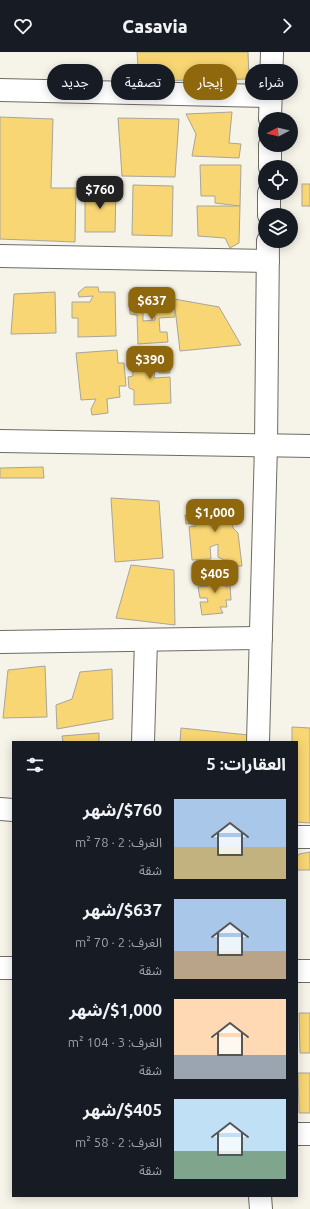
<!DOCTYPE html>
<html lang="ar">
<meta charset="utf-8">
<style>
body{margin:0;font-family:Ubuntu,"Noto Sans Arabic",sans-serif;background:#20242c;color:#f1f3f6;direction:rtl;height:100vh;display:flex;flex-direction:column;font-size:15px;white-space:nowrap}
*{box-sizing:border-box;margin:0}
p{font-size:13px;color:#9ea1a6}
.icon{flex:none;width:22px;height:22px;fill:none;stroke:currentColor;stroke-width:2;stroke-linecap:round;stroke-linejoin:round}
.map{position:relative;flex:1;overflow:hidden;direction:ltr}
.panel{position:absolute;left:12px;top:689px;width:286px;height:456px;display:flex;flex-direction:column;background:#171b24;border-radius:0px;box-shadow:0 2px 10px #0003;direction:rtl}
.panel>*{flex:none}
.hud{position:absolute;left:12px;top:12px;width:286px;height:36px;direction:rtl;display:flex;gap:8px}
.needle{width:26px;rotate:263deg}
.tools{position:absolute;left:258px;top:60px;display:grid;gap:8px}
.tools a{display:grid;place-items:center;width:40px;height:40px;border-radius:50%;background:#171b24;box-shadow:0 2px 10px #0003;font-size:20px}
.price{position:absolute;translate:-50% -34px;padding:0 9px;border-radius:8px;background:#8f670c;color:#fff;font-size:13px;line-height:26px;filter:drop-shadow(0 1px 2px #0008)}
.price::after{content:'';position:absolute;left:50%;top:24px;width:12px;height:9px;margin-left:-6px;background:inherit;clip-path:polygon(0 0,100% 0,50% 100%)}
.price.active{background:#222;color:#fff}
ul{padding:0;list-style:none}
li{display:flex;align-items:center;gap:12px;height:100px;padding:0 12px}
li span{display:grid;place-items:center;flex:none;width:112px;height:80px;border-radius:0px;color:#555}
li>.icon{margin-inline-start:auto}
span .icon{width:48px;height:48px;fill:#fffc;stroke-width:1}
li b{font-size:17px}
h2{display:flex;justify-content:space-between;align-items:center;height:48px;padding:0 12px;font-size:17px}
.tag{padding:0 14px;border-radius:18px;background:#171b24;box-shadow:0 2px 10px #0003;font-size:14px;line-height:36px}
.tag.active{background:#8f670c;color:#fff}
header{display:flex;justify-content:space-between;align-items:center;height:52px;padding:0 12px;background:#171b24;font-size:18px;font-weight:800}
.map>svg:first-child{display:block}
.building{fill:#f8d673;stroke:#a8a59c}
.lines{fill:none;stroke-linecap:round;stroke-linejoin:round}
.minor-casing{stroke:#6e6b63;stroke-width:24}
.minor{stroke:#fff;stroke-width:22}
</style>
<header><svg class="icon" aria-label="forward" viewBox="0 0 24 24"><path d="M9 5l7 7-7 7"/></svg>Casavia<svg class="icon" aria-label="heart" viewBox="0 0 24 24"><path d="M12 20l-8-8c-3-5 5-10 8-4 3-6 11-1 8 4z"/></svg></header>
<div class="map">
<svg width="310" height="1157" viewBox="0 0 310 1157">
<rect width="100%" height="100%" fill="#f6f3e9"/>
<g class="building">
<path d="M 137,0 L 248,0 L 249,27 L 139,29 Z"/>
<path d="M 232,60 L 229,91 L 241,92 L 239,106 L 192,104 L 196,82 L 186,62 Z"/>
<path d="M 0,65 L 53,67 L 51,136 L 76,136 L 75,190 L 0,187 Z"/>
<path d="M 118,66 L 179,67 L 175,125 L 122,124 Z"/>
<path d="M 200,113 L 241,113 L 240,154 L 215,151 L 215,144 L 201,144 Z"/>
<rect x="302" y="132" width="8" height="22"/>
<path d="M 133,133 L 173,134 L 172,184 L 132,183 Z"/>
<path d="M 85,135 L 116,136 L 115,180 L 85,180 Z"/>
<path d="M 197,154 L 240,154 L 239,191 L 230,196 L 225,186 L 198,184 Z"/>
<path d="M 85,235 L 98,235 L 99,240 L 115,240 L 116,284 L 78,285 L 78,266 L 72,266 L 72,250 L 90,250 L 93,244 L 79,245 L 78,241 Z"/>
<path d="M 55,240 L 56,281 L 11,282 L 14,242 Z"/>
<path d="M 174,247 L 175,265 L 159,266 L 160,280 L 167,280 L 168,290 L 138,292 L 137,263 L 130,262 L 129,250 L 148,249 L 148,260 L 143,260 L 143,269 L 155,268 L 154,256 L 161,248 Z"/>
<path d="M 174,247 L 219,255 L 241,293 L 180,299 Z"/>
<path d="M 117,298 L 118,311 L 124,311 L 126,334 L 119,334 L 120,345 L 107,347 L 108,361 L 92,363 L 91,357 L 96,347 L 81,348 L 76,301 Z"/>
<path d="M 154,301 L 155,310 L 160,309 L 160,305 L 169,304 L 170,321 L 159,321 L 160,313 L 155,314 L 154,326 L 170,325 L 171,351 L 134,353 L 134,338 L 129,336 L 128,325 L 133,324 L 131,302 Z"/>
<path d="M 43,415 L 44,426 L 0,426 L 0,416 Z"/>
<path d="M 111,446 L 159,449 L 163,506 L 115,510 Z"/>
<path d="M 230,448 L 233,476 L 238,481 L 242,514 L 230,515 L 229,508 L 224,508 L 218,505 L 218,492 L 210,495 L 211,507 L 192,508 L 189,475 L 196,474 L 196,471 L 186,472 L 185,463 L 205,461 L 206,450 Z"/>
<path d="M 131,513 L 174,518 L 175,573 L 116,566 Z"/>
<path d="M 225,521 L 226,535 L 230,533 L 231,548 L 226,548 L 227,555 L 220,555 L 223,561 L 202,563 L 200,550 L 208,550 L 207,546 L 200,546 L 198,535 L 209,534 L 207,522 Z"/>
<path d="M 45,614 L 47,665 L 3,666 L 8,618 Z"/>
<path d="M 112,617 L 113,667 L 57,677 L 56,653 L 72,647 L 80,620 Z"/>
<path d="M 292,675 L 310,676 L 310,771 L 297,770 L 297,690 L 292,690 Z"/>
<path d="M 181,676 L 248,683 L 247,690 L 180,690 Z"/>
<path d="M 99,681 L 99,690 L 63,690 L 62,684 Z"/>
<path d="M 310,800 L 310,818 L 297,818 L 297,805 L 299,802 Z"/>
<path d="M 299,961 L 310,961 L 310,1001 L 300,1001 Z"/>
<path d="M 298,1021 L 310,1021 L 310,1061 L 299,1061 Z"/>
</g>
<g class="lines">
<g class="minor-casing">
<g id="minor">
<path d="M 0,38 L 271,44"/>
<path d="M 270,67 L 272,0"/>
<path d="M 270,115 L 270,93"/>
<path d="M 269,163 L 269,141"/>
<path d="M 0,204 L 268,209"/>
<path d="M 0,389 L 310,394"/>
<path d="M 0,590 L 261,586"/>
<path d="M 143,690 L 146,588"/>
<path d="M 258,690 L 266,393 L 268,189"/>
<path d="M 0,757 L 13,758"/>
<path d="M 297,785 L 310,785"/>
<path d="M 0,916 L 13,916"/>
<path d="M 297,919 L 310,919"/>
<path d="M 297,1082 L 310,1082"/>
<path d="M 260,1144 L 261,1157"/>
</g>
</g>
<use href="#minor" class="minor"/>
</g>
</svg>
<div class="tools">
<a><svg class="needle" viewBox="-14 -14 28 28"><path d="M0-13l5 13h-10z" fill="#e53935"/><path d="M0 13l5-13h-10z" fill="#9ea1a6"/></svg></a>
<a><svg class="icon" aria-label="locate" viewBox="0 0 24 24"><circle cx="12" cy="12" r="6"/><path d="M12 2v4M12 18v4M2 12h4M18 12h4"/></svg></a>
<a><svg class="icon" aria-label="layers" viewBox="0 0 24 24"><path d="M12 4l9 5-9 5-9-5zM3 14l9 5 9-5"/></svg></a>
</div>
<b class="price active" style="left:100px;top:158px">$760</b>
<b class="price" style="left:152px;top:269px">$637</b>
<b class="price" style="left:150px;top:328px">$390</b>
<b class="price" style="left:215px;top:481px">$1,000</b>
<b class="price" style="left:215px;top:542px">$405</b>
<div class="hud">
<a class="tag">شراء</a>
<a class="tag active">إيجار</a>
<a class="tag">تصفية</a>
<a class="tag">جديد</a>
</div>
<section class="panel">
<h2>العقارات: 5<svg class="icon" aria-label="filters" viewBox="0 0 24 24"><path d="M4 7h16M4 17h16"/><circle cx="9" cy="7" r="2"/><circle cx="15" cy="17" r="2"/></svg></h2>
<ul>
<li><span style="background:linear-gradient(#a9c7e8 60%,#c2b280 0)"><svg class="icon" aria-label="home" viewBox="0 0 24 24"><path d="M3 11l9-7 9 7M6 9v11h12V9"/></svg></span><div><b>$760/شهر</b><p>الغرف: 2 · 78 m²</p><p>شقة</p></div></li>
<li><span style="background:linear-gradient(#a9c7e8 65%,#b9a48a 0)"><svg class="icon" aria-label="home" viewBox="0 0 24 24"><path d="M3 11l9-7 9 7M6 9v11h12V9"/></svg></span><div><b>$637/شهر</b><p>الغرف: 2 · 70 m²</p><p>شقة</p></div></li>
<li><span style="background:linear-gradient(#ffd9b3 70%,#9aa5b1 0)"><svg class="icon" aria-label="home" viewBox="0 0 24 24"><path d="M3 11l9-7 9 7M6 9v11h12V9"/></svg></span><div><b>$1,000/شهر</b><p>الغرف: 3 · 104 m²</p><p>شقة</p></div></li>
<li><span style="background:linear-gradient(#bfe0f5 65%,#7fa58c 0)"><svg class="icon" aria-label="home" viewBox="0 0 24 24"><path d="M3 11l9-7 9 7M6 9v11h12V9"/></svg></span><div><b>$405/شهر</b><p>الغرف: 2 · 58 m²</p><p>شقة</p></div></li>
</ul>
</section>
</div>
